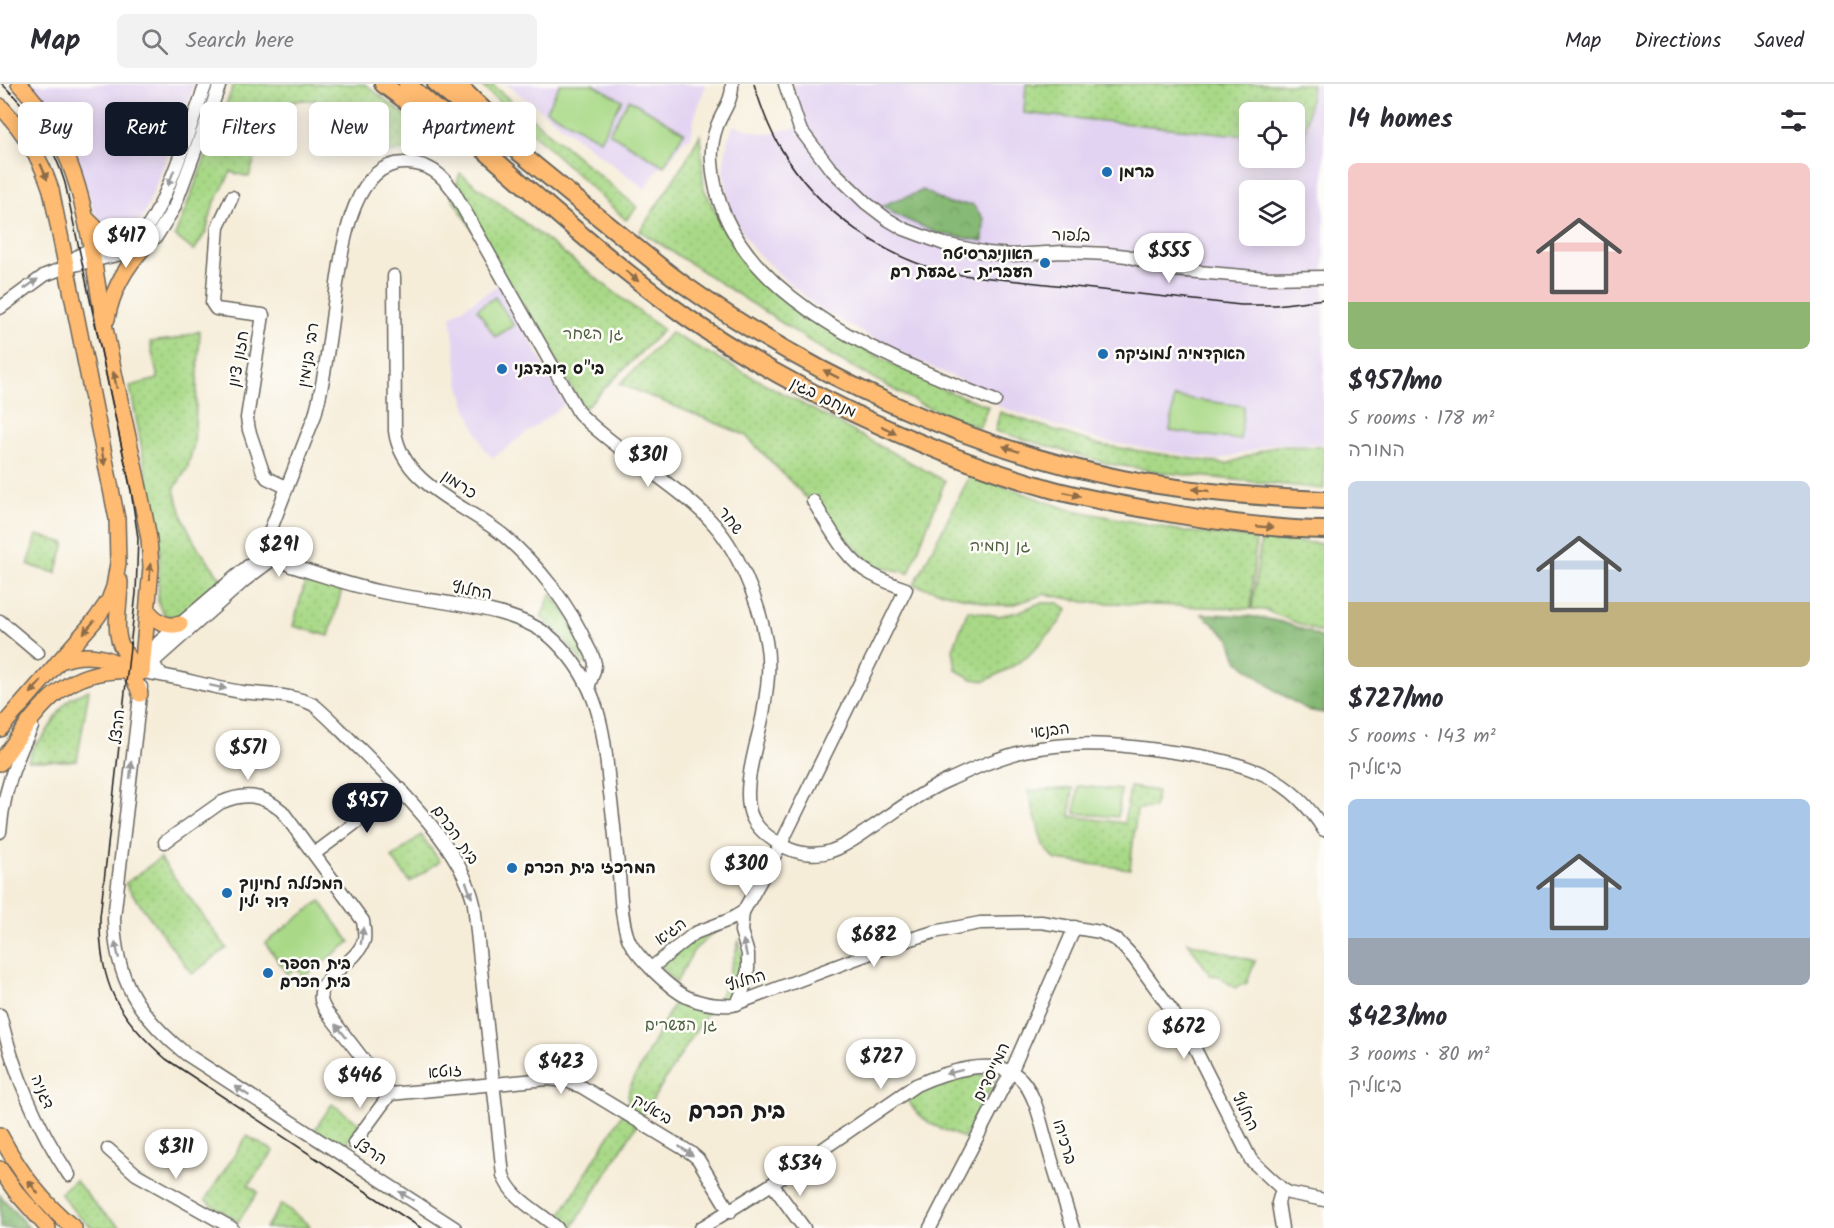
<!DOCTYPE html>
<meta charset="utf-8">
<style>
body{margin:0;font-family:Kalam,"Playpen Sans Hebrew",sans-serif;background:#f2f2f3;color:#2b2b33;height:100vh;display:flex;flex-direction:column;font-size:22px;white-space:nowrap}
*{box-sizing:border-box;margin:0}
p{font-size:20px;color:#7c7c81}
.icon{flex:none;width:33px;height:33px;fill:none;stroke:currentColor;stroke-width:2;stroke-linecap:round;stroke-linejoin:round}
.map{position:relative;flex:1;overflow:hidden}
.drawer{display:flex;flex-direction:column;background:#fff;width:510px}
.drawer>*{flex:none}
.top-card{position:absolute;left:18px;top:18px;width:570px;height:54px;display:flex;gap:12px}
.tools{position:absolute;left:1239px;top:18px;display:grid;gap:12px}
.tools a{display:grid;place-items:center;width:66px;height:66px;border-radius:9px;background:#fff;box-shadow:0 3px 15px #0003;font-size:30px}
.price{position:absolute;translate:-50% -51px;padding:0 14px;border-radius:21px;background:#fff;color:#222;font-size:20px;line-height:39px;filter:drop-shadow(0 2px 3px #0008)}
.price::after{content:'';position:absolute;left:50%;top:36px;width:18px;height:14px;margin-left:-9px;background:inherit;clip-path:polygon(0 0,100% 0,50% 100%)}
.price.active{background:#111827;color:#fff}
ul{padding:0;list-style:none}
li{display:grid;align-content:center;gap:12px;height:318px;padding:0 24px}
li span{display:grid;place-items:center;height:186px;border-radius:9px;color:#555}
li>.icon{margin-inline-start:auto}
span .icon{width:108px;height:108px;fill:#fffc;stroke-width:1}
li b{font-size:26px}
h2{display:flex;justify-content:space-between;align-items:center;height:72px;padding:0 24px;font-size:26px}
.tag{padding:0 21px;border-radius:9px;background:#fff;box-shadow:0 3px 15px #0003;font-size:21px;line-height:54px}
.tag.active{background:#111827;color:#fff}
header{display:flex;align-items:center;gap:36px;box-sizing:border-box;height:84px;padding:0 30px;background:#fff;border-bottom:2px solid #e1e1e2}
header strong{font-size:28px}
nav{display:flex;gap:33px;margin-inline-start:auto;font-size:21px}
.search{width:420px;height:54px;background:#f2f2f3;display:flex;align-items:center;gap:15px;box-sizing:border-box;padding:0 21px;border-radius:9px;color:#7c7c81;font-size:22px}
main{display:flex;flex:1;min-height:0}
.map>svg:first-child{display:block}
.built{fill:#e3d3f2;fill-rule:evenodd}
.grass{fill:url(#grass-dots);stroke:#627a52;stroke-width:1.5}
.forest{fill:url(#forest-crowns);stroke:#516a48;stroke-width:1.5}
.garden{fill:#a9d987;stroke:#627a52;stroke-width:1.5}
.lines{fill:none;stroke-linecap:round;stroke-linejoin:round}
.minor-casing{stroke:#68655e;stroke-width:15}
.major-casing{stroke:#68655e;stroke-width:18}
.highway-casing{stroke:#68655e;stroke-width:20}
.minor{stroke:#fff;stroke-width:12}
.major{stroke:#ffbb71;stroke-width:15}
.highway{stroke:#ffbb71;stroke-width:16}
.tram{stroke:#1c1c1c;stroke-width:1.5}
.oneway{fill:#8e6c46}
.oneway2{fill:#999}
.poi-dot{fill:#1f6fb2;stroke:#fdfcf7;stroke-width:2}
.labels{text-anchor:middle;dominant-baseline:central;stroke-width:5;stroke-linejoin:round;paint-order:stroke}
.poi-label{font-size:16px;font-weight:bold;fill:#1c1c1c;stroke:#fdfcf7;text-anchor:start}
.street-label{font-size:16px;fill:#1c1c1c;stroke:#fdfcf7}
.park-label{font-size:16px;fill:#4d5e41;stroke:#fdfcf7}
.district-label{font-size:22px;font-weight:bold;fill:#1c1c1c;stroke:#fdfcf7}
</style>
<header>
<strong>Map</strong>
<div class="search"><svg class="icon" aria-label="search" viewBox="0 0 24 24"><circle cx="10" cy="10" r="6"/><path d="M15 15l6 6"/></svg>Search here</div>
<nav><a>Map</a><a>Directions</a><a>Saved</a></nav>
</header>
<main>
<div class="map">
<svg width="1324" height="1144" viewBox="0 0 1324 1144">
<defs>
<pattern id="grass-dots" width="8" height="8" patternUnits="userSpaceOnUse" patternTransform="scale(1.5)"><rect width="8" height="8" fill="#a9d987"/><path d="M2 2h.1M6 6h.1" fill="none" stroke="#91ba74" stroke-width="1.8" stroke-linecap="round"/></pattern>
<pattern id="forest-crowns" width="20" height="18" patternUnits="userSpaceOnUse" patternTransform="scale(1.5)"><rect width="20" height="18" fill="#86b974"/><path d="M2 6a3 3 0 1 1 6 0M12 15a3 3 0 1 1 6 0" fill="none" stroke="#739e64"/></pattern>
</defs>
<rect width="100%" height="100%" fill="#fdfcf7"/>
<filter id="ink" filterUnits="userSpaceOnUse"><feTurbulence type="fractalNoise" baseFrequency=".0167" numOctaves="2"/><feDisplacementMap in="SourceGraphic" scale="12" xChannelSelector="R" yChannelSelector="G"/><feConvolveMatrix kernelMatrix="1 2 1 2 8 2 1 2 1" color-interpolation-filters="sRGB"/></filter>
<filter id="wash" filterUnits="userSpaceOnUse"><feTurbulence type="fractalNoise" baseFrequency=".008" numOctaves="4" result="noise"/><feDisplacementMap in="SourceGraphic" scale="24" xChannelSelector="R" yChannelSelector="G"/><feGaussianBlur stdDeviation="1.35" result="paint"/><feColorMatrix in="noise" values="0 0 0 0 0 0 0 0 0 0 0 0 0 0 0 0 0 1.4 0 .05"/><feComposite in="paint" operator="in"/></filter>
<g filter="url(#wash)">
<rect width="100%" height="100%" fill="#f6edd9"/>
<g class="built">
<path d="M 26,0 L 195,0 L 143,134 L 133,142 L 121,144 L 107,143 L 100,137 L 94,127 L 70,63 Z"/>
<path d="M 506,0 L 706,0 L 694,35 L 691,54 L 683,57 L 665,83 L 660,82 L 645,105 Z"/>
<path d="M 793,0 L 1324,0 L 1324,360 L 1273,360 L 1218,376 L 1101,357 L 997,322 L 1001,315 L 914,275 L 858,246 L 816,222 L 781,192 L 753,165 L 731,129 L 723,87 L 728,54 L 734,41 L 764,50 L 804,42 ZM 1250,28 L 1294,28 L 1294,74 L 1250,74 ZM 1250,106 L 1294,106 L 1294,152 L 1250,152 Z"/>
<path d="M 500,200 L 565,320 L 493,374 L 484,365 L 467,325 L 459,299 L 451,232 Z"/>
</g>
<g class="grass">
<path d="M 234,0 L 365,0 L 451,67 C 440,73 430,68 418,66 C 406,65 395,67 384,70 C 379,61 375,49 368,42 C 347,19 300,4 275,28 C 262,41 255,76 249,93 L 231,88 L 213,122 L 206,148 L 194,167 L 175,152 Z"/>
<path d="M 480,0 L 491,0 L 637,123 L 626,136 Z"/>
<path d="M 1026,0 L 1312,0 L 1304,58 L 1295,57 L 1294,28 L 1250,28 L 1249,52 L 1024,29 Z"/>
<path d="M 700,51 L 704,105 L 743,180 L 758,198 L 830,247 L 939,304 L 988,322 L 979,344 L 920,320 L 833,272 L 640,147 L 683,81 Z"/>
<path d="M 460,89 L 663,246 L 584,325 L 545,256 L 452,114 Z"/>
<path d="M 200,247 L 194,360 L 187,385 L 174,405 L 183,434 L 196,461 L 222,496 C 208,509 169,557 158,518 L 160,462 L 130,302 L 158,295 L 150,258 L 175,255 Z"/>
<path d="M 671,249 L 945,397 L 909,489 L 871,480 L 745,351 L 620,300 Z"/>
<path d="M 1000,328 L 1100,361 L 1227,380 L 1275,362 L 1324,363 L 1324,405 L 1168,389 L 1110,380 L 995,347 Z"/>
<path d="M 971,390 L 1067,425 L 1182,447 L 1256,454 L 1251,525 L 1086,518 L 1045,510 L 1012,521 L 994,521 L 914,501 Z"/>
<path d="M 37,451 L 65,459 L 56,489 L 28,481 Z"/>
<path d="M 1261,455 L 1324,460 L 1324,550 L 1265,526 L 1252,525 Z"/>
<path d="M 306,495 L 342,505 L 329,552 L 293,542 Z"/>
<path d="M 551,510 L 568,532 L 590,579 L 584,580 L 559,549 L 541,533 Z"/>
<path d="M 1040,519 L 1059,519 L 1067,526 L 1059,539 L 1027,573 L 1010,584 L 985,597 L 972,595 L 956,586 L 953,565 L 968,526 L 998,532 L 1018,528 Z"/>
<path d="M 89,606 L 77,677 L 28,677 L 33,663 L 44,652 L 63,622 L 71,614 Z"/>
<path d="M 1130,703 L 1157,707 L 1154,724 L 1137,725 L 1130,785 L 1056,776 L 1043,761 L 1028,707 L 1073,704 L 1070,732 L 1124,739 Z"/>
<path d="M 421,751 L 440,777 L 410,798 L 392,774 Z"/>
<path d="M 160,774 L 227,864 L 192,890 L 125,800 Z"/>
<path d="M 716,847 L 694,866 L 676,899 L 660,882 L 697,853 Z"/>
<path d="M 739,857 C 746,885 744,890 733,916 L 717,916 L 725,902 Z"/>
<path d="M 1188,858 L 1255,877 L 1247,899 L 1235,904 L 1219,892 L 1210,891 Z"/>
<path d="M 675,917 L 709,926 L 572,1144 L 568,1144 L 558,1135 L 627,1022 L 629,1005 Z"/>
<path d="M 983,990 L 997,992 L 964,1054 C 938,1043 924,1041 908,1017 C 931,999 954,993 983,990 Z"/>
<path d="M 332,1020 L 360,1040 L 343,1065 L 315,1045 Z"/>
<path d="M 247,1052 L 274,1067 L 248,1101 L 258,1108 L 238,1138 L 205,1116 Z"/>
<path d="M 75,1096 L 99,1125 L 122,1144 L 93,1144 L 78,1132 L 60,1109 Z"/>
<path d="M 282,1120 L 310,1142 L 309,1144 L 265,1144 Z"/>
</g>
<g class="forest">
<path d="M 923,106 L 949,120 L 972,120 L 984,135 L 983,157 L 937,149 L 896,131 L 883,122 C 896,114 910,113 923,106 Z"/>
<path d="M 1202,530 C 1250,531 1280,532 1324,555 L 1324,629 L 1307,626 L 1276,607 L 1237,576 L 1230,555 Z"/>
<path d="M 0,1111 L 29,1144 L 0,1144 Z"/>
</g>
<g class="garden">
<path d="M 560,0 L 593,0 L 622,16 L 600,56 L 546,26 Z"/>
<path d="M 629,15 L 684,48 L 664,82 L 609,49 Z"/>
<path d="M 495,213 L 514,241 L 495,253 L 477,225 Z"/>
<path d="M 1174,313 L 1244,322 L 1240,356 L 1170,347 Z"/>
<path d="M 1078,702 L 1121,706 L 1118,733 L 1075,729 Z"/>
<path d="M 320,817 L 350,858 L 303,893 L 297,884 L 288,890 L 265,859 Z"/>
</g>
</g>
<g filter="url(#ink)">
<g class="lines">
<g class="minor-casing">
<g id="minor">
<path d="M 732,0 C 733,16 722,28 717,42 C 713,53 711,66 712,78 C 720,212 890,274 995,317"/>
<path d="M 785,0 L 800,45 L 829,83 L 866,119 L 887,135 L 904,145 L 944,160 L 988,169 L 1012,171 L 1063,168 L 1108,170 L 1127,172 L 1175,186 L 1266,194 L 1324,193"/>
<path d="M 232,113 L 218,143 L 212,219 L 216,225 L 263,231 L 247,334 L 249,346 L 263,388 L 267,394 L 286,403"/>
<path d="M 66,183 C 92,153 115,169 140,151 C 162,135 194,30 206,0"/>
<path d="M 394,192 L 395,347 C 402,401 466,421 503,451 C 538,481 570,521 588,563 C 591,568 594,574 595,580 C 595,587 591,595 589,601"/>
<path d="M 0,224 L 45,191 L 66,183 L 138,166 L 156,153 L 174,124 L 220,0"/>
<path d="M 271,467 L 269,450 L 315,331 L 319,315 C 326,284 330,252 334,220 C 341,178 348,75 408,79 C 429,80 441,90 453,106 L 579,329 C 597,348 619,363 640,379 C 663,397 690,414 710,436 C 738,465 759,518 766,557 C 771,582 767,606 763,630 C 758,658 739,709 753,735 C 759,747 774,758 787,764 C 800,770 817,772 831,767 C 847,762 860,751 874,742 C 899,725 923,707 951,695 C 975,684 999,673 1025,667 C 1079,654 1133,662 1187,670 C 1246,679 1291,692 1324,746"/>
<path d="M 280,475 L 291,482 C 321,491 352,502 382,508 C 432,519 518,521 555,557 C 598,599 604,644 609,701 C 613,731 616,761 619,791 C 621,812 621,835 628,854 C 634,871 672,907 689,914 C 703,920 717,922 733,921 L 895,860 L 934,848 L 980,839 L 1041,838 L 1100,848 L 1118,857 L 1134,874 L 1173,928 L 1196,967 L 1251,1076 L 1282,1105 L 1289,1109 L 1324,1116"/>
<path d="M 0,537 L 38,569"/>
<path d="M 152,579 L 245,496 L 269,478"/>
<path d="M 142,588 C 176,592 208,603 242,608 C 266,611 293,610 314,621 C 331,635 345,651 361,666 C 400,705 462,765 474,820 L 503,1091 C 511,1115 539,1127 557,1144"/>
<path d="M 161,590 C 151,581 151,568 159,558 L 248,482 L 268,471"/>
<path d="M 141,603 L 114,834 C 115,896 139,932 186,970 L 455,1144"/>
<path d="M 0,748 C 3,711 15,675 32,643"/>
<path d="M 165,758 L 220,719 C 244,708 262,710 282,727 L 363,837 C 364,843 365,850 364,856 C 355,885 304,894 326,927 L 390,1010"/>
<path d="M 314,770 L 401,705"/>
<path d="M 743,828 L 781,760 L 906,505 C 894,501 882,496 871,490 C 845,476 829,442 813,417"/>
<path d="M 651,884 L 695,849 L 729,836 L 743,828 L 741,847 L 748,870 L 748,885 L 745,901 L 737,920"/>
<path d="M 0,931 C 14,989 36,1041 69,1091"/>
<path d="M 354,1059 L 390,1010 L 547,995 L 566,997 L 582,1003 L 691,1069 L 698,1075 L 730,1128"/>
<path d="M 108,1065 L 136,1090 L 232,1144"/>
<path d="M 772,1100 L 804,1144"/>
<path d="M 701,1144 L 772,1100 L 916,1001 C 943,989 996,970 1021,995 C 1036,1011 1041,1040 1047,1060 C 1055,1088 1064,1116 1073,1144"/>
<path d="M 930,1144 L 1011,988 L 1075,843"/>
<path d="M 1282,1144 L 1278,1119 L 1282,1105"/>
</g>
</g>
<g class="major-casing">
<g id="major">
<path d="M 19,0 C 89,70 88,164 107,254 C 120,321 137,388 149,455 L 151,483 L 142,588"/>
<path d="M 0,22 C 23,46 41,75 51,106 L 117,435 L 118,479 L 114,503 L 109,516 L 96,535 L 0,645"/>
<path d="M 87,135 L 99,147 L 126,157"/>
<path d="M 107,235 C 112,206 125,183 146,161"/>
<path d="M 120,498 C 119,540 107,557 142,588"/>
<path d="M 148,527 C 156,537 167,544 180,540"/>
<path d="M 58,578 C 90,565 130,573 140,610"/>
<path d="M 0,679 C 39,623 66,578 142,588"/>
<path d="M 0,1051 C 19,1087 42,1119 74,1144"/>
<path d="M 0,1085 L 16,1108 L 48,1144"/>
</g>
</g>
<g class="highway-casing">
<g id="highway">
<path d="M 383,0 L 453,52"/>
<path d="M 407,0 C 500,77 587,162 685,232 C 737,269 792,299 849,327 C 916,359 982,386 1054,406 C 1088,415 1123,421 1157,427 C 1213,437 1268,445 1324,446"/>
<path d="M 436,0 C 489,44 543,88 596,131 C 625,154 653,178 683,200 C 814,293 965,363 1123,395 C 1189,408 1257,413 1324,416"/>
<path d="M 457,0 L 487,29"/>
</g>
</g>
<use href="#minor" class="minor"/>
<use href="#major" class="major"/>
<use href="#highway" class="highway"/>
<g class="tram">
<path d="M 2,0 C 32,28 53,59 65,99 L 131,407 L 138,454 L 136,509 L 100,833 C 99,899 116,931 166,975 L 421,1144"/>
<path d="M 754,0 C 761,22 768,43 780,63 C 817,127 889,180 962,191 L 1241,221 L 1276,221 L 1324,215"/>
</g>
</g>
<defs><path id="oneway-solid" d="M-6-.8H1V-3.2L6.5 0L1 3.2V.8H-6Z" transform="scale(1.5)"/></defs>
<g class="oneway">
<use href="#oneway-solid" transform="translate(44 88) rotate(67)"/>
<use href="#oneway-solid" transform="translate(632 192) rotate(39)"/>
<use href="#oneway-solid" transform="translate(831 290) rotate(-153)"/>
<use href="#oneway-solid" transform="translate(115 296) rotate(-102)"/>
<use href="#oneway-solid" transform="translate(889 346) rotate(27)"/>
<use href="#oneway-solid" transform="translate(1011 365) rotate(-161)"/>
<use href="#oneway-solid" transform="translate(103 373) rotate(79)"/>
<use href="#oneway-solid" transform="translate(1201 406) rotate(-174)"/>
<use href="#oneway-solid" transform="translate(1072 410) rotate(13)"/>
<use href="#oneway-solid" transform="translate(1265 443) rotate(5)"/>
<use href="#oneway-solid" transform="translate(150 488) rotate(-88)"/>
<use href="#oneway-solid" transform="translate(89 543) rotate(131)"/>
<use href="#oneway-solid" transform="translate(36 603) rotate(130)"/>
<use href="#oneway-solid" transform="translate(33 1103) rotate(-127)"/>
</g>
<g class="oneway2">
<use href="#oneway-solid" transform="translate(171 94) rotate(111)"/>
<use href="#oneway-solid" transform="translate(31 200) rotate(-36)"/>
<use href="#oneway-solid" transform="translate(218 603) rotate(12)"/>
<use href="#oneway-solid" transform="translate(131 686) rotate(-84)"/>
<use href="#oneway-solid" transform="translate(469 806) rotate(70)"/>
<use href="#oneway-solid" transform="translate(362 852) rotate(-82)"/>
<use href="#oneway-solid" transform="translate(745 864) rotate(-103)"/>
<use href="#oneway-solid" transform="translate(117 866) rotate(-102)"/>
<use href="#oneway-solid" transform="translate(341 947) rotate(-128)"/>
<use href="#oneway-solid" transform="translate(954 988) rotate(166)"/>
<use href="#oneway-solid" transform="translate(242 1007) rotate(-146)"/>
<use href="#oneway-solid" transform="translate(686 1067) rotate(34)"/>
<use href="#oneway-solid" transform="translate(406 1112) rotate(-148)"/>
</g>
</g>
<g class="poi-dot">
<circle cx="1107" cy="88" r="6"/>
<circle cx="1045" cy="179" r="6"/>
<circle cx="1103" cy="270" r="6"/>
<circle cx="502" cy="285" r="6"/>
<circle cx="512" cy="784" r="6"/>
<circle cx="227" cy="809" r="6"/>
<circle cx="268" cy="889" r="6"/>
</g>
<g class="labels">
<g class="poi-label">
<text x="1119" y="88">ברמן</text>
<text x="1033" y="170" text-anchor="end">האוניברסיטה<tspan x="1033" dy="18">העברית - גבעת רם</tspan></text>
<text x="1115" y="270">האקדמיה למוזיקה</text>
<text x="514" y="285">בי"ס דובדבני</text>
<text x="524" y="784">המרכזי בית הכרם</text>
<text x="239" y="800">המכללה לחינוך<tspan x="239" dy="18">דוד ילין</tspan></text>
<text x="280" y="880">בית הספר<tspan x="280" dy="18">בית הכרם</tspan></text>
</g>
<g class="street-label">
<text transform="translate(1071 152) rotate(1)">בלפור</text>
<text transform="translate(309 271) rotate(-81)">רבי בנימין</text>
<text transform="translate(239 275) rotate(-80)">חזון ציון</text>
<text transform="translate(823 314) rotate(26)">מנחם בגין</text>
<text transform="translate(459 401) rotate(34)">כרמון</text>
<text transform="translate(730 437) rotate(52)">שחר</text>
<text transform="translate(472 507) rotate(10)">החלוץ</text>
<text transform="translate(118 643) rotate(-84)">הרצל</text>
<text transform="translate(1050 647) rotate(-7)">הבנאי</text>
<text transform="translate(455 751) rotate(55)">בית הכרם</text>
<text transform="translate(671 848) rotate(-36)">הגיא</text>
<text transform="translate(746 897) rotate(-17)">החלוץ</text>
<text transform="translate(445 988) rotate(-5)">זוטא</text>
<text transform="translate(992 988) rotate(-64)">המייסדים</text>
<text transform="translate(42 1008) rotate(67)">דגניה</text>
<text transform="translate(652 1026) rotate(31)">ביאליק</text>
<text transform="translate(1245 1028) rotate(64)">החלוץ</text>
<text transform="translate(1064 1058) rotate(73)">ברכיהו</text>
<text transform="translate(370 1068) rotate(32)">הרצל</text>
</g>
<g class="park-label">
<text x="593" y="250">גן השחר</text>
<text x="1000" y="462">גן נחמיה</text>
<text x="681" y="941">גן העשרים</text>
</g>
<g class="district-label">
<text x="737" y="1028">בית הכרם</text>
</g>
</g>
</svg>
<div class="tools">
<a><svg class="icon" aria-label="locate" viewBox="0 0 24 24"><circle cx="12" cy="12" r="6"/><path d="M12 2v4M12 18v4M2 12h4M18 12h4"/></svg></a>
<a><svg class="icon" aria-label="layers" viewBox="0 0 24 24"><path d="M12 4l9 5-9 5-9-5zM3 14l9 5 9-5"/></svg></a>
</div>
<b class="price" style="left:126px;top:185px">$417</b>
<b class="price" style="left:1169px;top:200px">$555</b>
<b class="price" style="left:648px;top:404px">$301</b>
<b class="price" style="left:279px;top:494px">$291</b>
<b class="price" style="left:248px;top:697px">$571</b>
<b class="price active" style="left:367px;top:750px">$957</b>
<b class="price" style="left:746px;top:813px">$300</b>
<b class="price" style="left:874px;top:884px">$682</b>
<b class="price" style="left:1184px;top:976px">$672</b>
<b class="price" style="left:881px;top:1006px">$727</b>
<b class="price" style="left:561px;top:1011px">$423</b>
<b class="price" style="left:360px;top:1025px">$446</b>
<b class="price" style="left:176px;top:1096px">$311</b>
<b class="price" style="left:800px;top:1113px">$534</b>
<div class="top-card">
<a class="tag">Buy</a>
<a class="tag active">Rent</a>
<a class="tag">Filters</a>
<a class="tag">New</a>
<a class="tag">Apartment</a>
</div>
</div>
<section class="drawer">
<h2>14 homes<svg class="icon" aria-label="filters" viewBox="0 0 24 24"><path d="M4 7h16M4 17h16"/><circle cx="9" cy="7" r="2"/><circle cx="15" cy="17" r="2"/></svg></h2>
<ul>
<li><span style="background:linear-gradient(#f6c9c9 75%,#8fb573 0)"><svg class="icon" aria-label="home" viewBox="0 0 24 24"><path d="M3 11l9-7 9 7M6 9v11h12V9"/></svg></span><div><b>$957/mo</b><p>5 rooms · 178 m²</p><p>המורה</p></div></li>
<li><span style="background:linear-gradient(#c9d6e8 65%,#c2b280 0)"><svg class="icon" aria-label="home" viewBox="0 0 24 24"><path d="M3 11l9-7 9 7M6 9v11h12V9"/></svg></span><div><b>$727/mo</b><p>5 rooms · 143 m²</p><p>ביאליק</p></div></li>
<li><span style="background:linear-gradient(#a9c7e8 75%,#9aa5b1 0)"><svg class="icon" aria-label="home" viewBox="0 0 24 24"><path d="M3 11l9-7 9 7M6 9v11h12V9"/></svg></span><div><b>$423/mo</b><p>3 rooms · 80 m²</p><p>ביאליק</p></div></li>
</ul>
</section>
</main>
